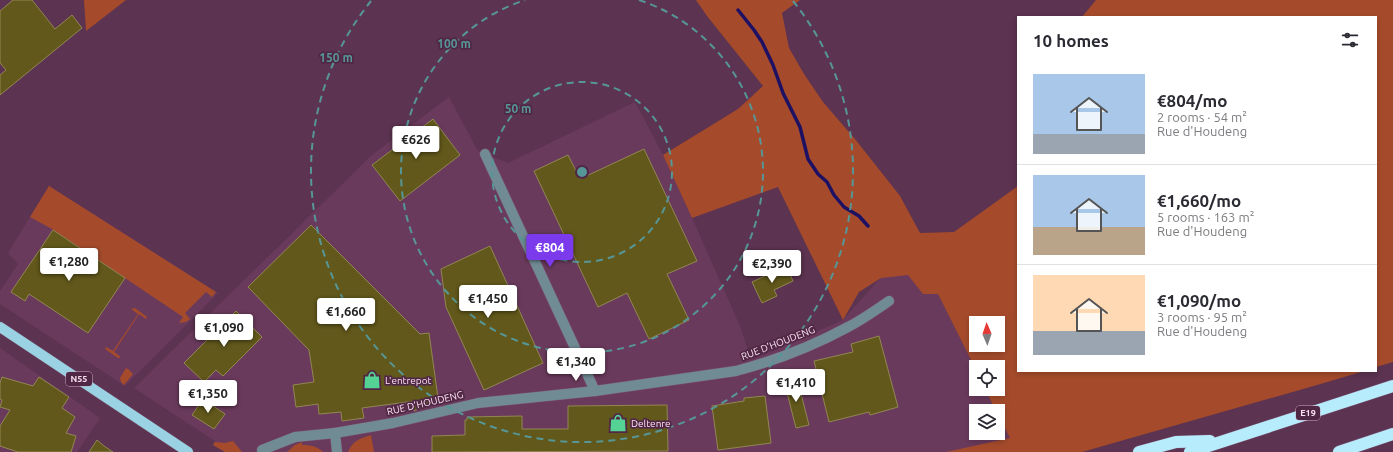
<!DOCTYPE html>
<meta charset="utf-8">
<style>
body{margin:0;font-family:Ubuntu,sans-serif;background:#f2f2f3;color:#2b2b33;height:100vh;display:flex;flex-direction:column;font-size:15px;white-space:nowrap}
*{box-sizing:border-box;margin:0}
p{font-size:13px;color:#7c7c81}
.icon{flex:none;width:22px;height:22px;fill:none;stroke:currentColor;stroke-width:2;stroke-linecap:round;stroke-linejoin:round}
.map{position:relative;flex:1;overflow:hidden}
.sheet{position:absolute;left:1017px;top:16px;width:360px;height:356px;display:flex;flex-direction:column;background:#fff;border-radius:0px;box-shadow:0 2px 6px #0003}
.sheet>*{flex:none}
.needle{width:26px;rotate:358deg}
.controls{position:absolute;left:969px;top:316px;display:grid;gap:8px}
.controls a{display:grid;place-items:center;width:36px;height:36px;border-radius:0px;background:#fff;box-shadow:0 2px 6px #0003;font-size:20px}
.price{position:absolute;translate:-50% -34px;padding:0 9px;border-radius:4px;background:#fff;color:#222;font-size:13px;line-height:26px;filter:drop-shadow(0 1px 2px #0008)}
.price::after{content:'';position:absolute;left:50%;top:24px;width:12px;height:9px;margin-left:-6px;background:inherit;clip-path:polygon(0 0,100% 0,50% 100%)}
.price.active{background:#7c3aed;color:#fff}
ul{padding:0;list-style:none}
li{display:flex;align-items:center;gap:12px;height:100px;padding:0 16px}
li+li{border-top:1px solid #e1e1e2}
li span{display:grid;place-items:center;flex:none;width:112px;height:80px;border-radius:0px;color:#555}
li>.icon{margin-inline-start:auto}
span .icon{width:48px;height:48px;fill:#fffc;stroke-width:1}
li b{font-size:17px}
h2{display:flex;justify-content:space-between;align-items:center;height:48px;padding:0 16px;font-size:17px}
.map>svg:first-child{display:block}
.built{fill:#6a3a5c}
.green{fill:#a54b2c;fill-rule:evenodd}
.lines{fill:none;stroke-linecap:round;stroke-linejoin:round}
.stream{stroke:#1e1164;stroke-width:3.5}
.building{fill:#62581b;stroke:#918752}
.minor-casing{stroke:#79526d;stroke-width:11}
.major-casing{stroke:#79526d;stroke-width:11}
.highway-casing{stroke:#79526d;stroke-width:13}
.minor{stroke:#718b94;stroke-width:10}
.major{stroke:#9ad2e3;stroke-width:10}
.highway{stroke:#b7ecfc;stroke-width:12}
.ring{fill:none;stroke:#569696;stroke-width:2;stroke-dasharray:7 5}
.labels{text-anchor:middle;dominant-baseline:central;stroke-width:3.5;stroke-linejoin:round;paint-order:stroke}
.shield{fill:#502845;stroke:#c8aabe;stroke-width:1}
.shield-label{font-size:9px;font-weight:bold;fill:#fce1f2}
.street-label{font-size:10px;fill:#fce1f2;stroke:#502845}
.poi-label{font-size:10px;fill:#fce1f2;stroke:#502845;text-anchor:start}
.centre{fill:#569696;stroke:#502845;stroke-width:2}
.ring-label{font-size:12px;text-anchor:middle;font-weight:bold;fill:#569696;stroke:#502845;stroke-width:3.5;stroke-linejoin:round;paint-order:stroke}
</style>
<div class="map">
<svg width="1393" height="452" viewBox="0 0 1393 452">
<rect width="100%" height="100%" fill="#5c3350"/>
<g class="built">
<path d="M 449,97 L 478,151 L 508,163 L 635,102 L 663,155 L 692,218 L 740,326 L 751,360 L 843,320 L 920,233 L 938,294 L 976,370 L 976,389 L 985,389 L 996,411 L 976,411 L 976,433 L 998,433 L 998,415 L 1018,452 L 225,452 L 213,445 L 215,441 L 134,388 L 372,155 Z"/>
<path d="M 49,186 L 218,293 L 125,386 L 0,304 L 0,291 L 18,264 L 8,253 Z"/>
<path d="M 0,348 L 100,418 L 77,452 L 0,452 Z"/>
</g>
<g class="green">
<path d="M 84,0 L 126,0 L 86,31 Z"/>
<path d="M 696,0 L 800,0 L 782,13 L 789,48 L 804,74 L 823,102 L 855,139 L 900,196 L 920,233 L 954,232 L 1018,186 L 1018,371 L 1364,371 L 1324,383 L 1082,452 L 946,452 L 1010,438 L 998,415 L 998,411 L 996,411 L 985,389 L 998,389 L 998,367 L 976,367 L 976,370 L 938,294 L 923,294 L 908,275 L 881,278 L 859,292 L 843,320 L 778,187 L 692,218 L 663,155 L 738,109 L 763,86 L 707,16 ZM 976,323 L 998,323 L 998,345 L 976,345 Z"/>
<path d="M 1096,0 L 1393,0 L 1393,362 L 1376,367 L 1376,17 L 1082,17 Z"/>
<path d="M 49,186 L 216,292 L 212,297 L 206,292 L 185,313 L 190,319 L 186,322 L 179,323 L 183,317 L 52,229 L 30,217 Z"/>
<path d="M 135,308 L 147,317 L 146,319 L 139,314 L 114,352 L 121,357 L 118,358 L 105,349 L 106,347 L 113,351 L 138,314 L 131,309 Z"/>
<path d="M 126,368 L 128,369 L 133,374 L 124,385 L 121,382 L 120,378 Z"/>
<path d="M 371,435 L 374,452 L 348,452 C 352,441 361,438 371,435 Z"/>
<path d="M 233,441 L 242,452 L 225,452 L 213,445 L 215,442 L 225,443 Z"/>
<path d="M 302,442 L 302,445 C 310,445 317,446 323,452 L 287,452 L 295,445 Z"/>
</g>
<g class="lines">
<path class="stream" d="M 738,10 L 754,30 L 762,42 L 773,65 L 783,93 L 800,127 L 808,159 L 818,174 L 827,182 L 834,195 L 844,207 L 859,216 L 868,226"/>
</g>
<g class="building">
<path d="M 13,0 L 32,0 L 55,29 L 72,15 L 82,28 L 0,95 L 0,75 L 6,70 L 0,63 L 0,11 Z"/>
<path d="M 433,119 L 460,155 L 400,201 L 372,165 Z"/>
<path d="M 644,149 L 697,261 L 667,274 L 689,320 L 649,339 L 627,293 L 598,307 L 534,171 L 568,155 L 580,179 Z"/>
<path d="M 311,225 L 420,334 L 429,333 L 438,398 L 429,399 L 429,404 L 414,411 L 414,401 L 362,408 L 364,418 L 342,421 L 341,412 L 319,414 L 318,404 L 296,407 L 293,385 L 314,382 L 309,350 L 248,287 Z"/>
<path d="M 53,230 L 125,278 L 88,333 L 29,294 L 25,301 L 11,292 Z"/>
<path d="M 490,246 L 543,363 L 484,390 L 446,307 L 441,269 Z"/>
<path d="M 786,266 L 793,281 L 774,290 L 777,296 L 762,303 L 752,282 Z"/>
<path d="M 236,311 L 262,337 L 223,376 L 216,370 L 204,382 L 184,363 Z"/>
<path d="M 879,336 L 898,407 L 870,415 L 869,412 L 829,422 L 814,361 L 853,352 L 851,344 Z"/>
<path d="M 2,377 L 33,386 L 39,377 L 69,397 L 62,408 L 75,417 L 66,433 L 76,436 L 71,452 L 18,452 L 0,446 L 0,426 L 10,410 L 0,407 L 2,400 L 0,399 L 0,383 Z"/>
<path d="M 797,378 L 809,425 L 796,428 L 784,381 Z"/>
<path d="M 765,396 L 771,443 L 718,450 L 712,406 L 744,401 L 744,398 Z"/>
<path d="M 203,399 L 225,414 L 214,429 L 192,415 Z"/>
<path d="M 667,405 L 668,451 L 432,452 L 432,436 L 465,435 L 465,420 L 467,420 L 467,417 L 522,416 L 522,429 L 568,429 L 568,406 Z"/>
<path d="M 97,440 L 104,446 L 113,452 L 89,452 Z"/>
</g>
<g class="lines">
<g class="minor-casing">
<g id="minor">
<path d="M 485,154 L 595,391"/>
<path d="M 335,433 L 337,452"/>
<path d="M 262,450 L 295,437 L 335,433 L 393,423 L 478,403 L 595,391 L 736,371 C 774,361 813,346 848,327 C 862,320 876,310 889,301"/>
</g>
</g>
<g class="major-casing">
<path id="major" d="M 0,327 L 188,452"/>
</g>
<g class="highway-casing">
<g id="highway">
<path d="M 1139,452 L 1176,442 L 1210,441"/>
<path d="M 1190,452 L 1393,386"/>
<path d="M 1339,452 L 1393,434"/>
</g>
</g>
<use href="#minor" class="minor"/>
<use href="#major" class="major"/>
<use href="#highway" class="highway"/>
</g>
<g class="ring">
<circle cx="582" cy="172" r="90"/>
<path d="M639 0A181 181 0 1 1 525 0"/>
<path d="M793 1A271 271 0 1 1 371 1"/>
</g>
<defs>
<g id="shop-bare" transform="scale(1.38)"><path d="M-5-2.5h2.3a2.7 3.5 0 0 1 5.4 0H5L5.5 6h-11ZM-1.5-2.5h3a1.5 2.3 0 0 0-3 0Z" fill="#54d395" stroke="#502845" stroke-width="2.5" paint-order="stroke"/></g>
</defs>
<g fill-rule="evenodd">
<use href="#shop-bare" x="372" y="380"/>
<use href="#shop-bare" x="618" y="423"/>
</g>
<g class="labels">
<g class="shield">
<rect x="66" y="372" width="26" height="14" rx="3"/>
<rect x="1296" y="406" width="24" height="14" rx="3"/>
</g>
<g class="shield-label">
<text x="79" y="379">N55</text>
<text x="1308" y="413">E19</text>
</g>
<g class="street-label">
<text transform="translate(778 343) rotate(-21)">RUE D'HOUDENG</text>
<text transform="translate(425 403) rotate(-13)">RUE D'HOUDENG</text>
</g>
<g class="poi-label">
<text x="385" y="380">L'entrepot</text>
<text x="631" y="423">Deltenre</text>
</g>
</g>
<circle cx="582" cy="172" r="6" class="centre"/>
<g class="ring-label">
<text x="454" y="48">100 m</text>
<text x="336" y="62">150 m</text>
<text x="518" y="113">50 m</text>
</g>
</svg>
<div class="controls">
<a><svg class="needle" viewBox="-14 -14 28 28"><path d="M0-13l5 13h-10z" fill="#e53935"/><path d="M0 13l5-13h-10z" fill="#7c7c81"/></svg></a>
<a><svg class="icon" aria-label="locate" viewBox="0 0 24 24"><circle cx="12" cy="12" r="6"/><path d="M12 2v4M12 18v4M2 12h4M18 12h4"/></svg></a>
<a><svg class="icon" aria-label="layers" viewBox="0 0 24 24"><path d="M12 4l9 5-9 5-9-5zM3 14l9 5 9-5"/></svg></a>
</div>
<b class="price" style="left:416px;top:160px">€626</b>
<b class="price active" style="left:550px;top:268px">€804</b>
<b class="price" style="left:69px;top:282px">€1,280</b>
<b class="price" style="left:772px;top:284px">€2,390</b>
<b class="price" style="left:488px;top:319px">€1,450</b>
<b class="price" style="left:346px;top:332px">€1,660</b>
<b class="price" style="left:224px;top:348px">€1,090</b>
<b class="price" style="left:576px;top:382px">€1,340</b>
<b class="price" style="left:796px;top:403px">€1,410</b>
<b class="price" style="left:208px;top:414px">€1,350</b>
<section class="sheet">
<h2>10 homes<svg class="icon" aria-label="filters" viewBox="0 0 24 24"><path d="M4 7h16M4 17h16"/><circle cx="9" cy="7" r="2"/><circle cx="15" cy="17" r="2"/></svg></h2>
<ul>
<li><span style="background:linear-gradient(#a9c7e8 75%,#9aa5b1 0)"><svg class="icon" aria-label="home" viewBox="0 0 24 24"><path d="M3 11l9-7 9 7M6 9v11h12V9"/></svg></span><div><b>€804/mo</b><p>2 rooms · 54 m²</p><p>Rue d'Houdeng</p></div></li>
<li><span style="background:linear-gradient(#a9c7e8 65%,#b9a48a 0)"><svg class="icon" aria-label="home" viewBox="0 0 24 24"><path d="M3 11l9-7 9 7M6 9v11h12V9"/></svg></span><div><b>€1,660/mo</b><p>5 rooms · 163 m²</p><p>Rue d'Houdeng</p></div></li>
<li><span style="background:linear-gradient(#ffd9b3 70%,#9aa5b1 0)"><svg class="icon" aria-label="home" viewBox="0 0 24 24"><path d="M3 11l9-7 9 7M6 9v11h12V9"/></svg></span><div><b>€1,090/mo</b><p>3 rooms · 95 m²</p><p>Rue d'Houdeng</p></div></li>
</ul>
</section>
</div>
